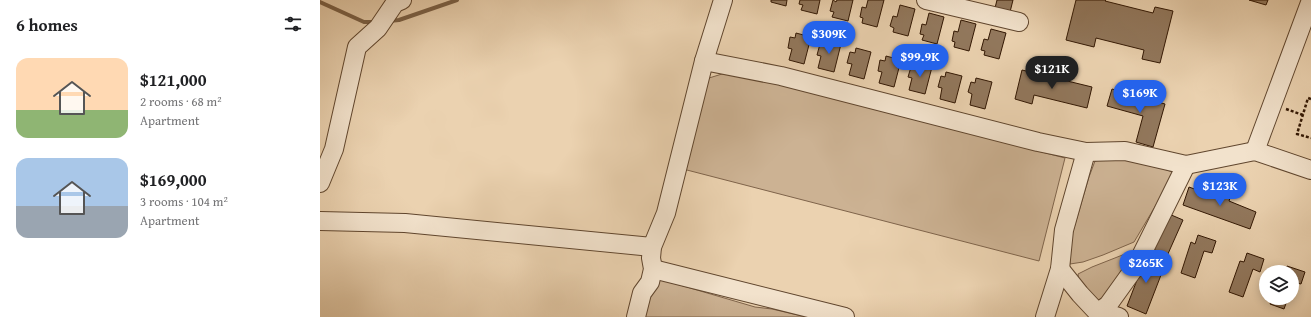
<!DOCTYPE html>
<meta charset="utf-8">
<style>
body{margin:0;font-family:"Gentium Book Plus",serif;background:#f2f2f2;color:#202124;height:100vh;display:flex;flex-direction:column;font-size:15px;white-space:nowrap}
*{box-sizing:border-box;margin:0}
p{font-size:13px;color:#757577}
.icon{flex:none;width:22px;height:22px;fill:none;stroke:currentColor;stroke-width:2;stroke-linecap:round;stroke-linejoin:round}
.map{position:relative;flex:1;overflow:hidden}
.panel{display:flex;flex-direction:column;background:#fff;width:320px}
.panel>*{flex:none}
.buttons{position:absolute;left:939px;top:265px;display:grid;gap:8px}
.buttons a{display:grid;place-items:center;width:40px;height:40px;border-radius:50%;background:#fff;box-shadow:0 2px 10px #0003;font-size:20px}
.price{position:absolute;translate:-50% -34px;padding:0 9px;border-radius:14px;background:#2563eb;color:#fff;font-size:13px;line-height:26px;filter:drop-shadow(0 1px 2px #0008)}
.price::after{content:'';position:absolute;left:50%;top:24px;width:12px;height:9px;margin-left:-6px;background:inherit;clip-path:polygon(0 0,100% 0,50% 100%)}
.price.on{background:#222;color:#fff}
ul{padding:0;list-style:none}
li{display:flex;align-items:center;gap:12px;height:100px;padding:0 16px}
li span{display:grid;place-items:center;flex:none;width:112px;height:80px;border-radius:12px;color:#555}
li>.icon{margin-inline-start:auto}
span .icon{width:48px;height:48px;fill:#fffc;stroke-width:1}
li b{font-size:17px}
h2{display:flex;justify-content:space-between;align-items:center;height:48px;padding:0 16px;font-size:17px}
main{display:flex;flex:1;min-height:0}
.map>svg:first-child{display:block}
.green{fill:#ccb293;stroke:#7f644b}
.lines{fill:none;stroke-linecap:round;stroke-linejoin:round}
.stream{stroke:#7b6147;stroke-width:4}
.building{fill:#92785d;stroke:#321703}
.minor-casing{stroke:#60462e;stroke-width:20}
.path{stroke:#321703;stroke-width:2.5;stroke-dasharray:3 2;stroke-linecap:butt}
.minor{stroke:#f2e2cc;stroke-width:18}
</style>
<main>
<section class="panel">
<h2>6 homes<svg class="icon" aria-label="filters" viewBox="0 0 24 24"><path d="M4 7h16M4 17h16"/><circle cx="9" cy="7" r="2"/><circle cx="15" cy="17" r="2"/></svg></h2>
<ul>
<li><span style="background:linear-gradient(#ffd9b3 65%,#8fb573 0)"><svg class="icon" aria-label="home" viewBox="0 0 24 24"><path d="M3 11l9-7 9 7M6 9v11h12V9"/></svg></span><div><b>$121,000</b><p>2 rooms · 68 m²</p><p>Apartment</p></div></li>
<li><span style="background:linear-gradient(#a9c7e8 60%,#9aa5b1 0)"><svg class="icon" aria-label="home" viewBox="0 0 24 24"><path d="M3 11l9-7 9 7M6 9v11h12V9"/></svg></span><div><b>$169,000</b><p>3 rooms · 104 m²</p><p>Apartment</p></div></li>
</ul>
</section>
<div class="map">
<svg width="991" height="317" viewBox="0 0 991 317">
<rect width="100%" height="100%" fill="#ebd2b0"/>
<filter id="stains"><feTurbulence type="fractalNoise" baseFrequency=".005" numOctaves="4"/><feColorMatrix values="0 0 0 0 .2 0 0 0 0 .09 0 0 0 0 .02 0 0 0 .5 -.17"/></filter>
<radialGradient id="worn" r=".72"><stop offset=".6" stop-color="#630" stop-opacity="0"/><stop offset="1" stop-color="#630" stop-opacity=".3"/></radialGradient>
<g class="green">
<path d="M 417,73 L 745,158 L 719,261 L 363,169 L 389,78 L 402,74 Z"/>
<path d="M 792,158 L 822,161 L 855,173 L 814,242 L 783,255 L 763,262 L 750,264 L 749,245 L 769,177 L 775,161 Z"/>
<path d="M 805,254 L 809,257 L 808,265 L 782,302 C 769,296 759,290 758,274 L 772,267 Z"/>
<path d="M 336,278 L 435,307 L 452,309 L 486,317 L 322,317 Z"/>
</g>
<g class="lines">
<g class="stream">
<path d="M 0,2 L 44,22 L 56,22"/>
<path d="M 69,21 L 79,20 L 137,0"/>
</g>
</g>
<g class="building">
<path d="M 451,0 L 467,0 L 466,6 L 451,2 Z"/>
<path d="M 480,0 L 500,0 L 497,14 L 481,10 L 483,5 L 479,4 Z"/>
<path d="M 513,0 L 516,2 L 517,0 L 533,0 L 528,21 L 512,17 L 514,12 L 510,11 Z"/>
<path d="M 548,0 L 564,0 L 557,27 L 542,23 L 543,18 L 540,17 L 542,7 L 546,8 Z"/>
<path d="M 677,0 L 693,0 L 690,12 L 675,8 Z"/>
<path d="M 756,0 L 786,0 L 785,1 L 833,13 L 835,7 L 853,11 L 840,63 L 822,59 L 824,50 L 776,38 L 774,47 L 746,40 Z"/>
<path d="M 929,0 L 948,0 L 946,5 Z"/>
<path d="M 580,5 L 595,9 L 588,36 L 573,32 L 574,28 L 570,26 L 573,16 L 577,17 Z"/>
<path d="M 609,13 L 624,17 L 617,44 L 602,40 L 604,35 L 600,34 L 602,24 L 606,25 Z"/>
<path d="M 641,20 L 656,24 L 649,51 L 634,47 L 635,42 L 632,41 L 634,31 L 638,32 Z"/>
<path d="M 671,29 L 686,33 L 679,59 L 664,55 L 665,51 L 661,50 L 664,39 L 668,40 Z"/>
<path d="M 476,33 L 491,37 L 484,64 L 469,60 L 472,49 L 468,48 L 470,37 L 475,38 Z"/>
<path d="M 505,40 L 521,44 L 514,72 L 498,68 L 501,56 L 497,55 L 500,44 L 504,45 Z"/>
<path d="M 536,48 L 551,52 L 544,79 L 529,75 L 532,64 L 527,63 L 530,52 L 535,53 Z"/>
<path d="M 566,56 L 581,60 L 574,87 L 559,83 L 562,72 L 558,71 L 560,60 L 565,61 Z"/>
<path d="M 596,63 L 612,67 L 605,94 L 589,90 L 592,78 L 588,77 L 591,67 L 595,68 Z"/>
<path d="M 702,70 L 772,87 L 767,108 L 714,95 L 712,104 L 695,99 Z"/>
<path d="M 626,72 L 642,76 L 635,103 L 620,99 L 622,88 L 618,87 L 621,76 L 625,77 Z"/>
<path d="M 656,78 L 672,82 L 665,109 L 650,105 L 652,94 L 648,92 L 651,82 L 655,83 Z"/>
<path d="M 792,89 L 845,104 L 833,147 L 816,142 L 823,116 L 787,106 Z"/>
<path d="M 869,187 L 896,197 L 899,188 L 912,192 L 909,201 L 936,212 L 930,229 L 863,205 Z"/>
<path d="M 849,214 L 863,220 L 847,256 L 833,249 Z"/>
<path d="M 878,235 L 896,241 L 892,253 L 884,251 L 875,278 L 861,273 L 871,242 L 875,244 Z"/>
<path d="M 927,253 L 944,259 L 940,272 L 933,269 L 923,297 L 909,292 L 920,261 L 924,262 Z"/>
<path d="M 827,254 L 846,262 L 826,314 L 807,306 Z"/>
<path d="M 967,266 L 985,272 L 981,284 L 973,282 L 972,286 L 972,272 L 965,272 Z"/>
<path d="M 952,298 L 968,298 L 964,309 L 950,304 Z"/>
</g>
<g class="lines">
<g class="minor-casing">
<g id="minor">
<path d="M 606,0 L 699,22"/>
<path d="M 384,61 L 461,76 L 718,142 L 766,152 L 805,151 L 866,165 L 935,151 L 991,170"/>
<path d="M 935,151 L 991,0"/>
<path d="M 0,183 L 14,149 L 37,47 L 58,28 L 75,3 L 82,0"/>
<path d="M 0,221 L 85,223 L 332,247"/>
<path d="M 333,269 L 525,317"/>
<path d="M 740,269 L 760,294 L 775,310 L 781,310 L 788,305 L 816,266 L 866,165"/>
<path d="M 781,310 L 786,313 L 799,317"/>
<path d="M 316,317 L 322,293 L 330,282 L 333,269 L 331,258 L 332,247 L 346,213 L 384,61 L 403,0"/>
<path d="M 725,317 L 740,269 L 744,230 L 766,152"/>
</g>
</g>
<g class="path">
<path d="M 991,99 L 988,98 L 977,134 L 991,138"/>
<path d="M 966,109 L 983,115"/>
</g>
<use href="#minor" class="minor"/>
</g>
<rect width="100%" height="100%" filter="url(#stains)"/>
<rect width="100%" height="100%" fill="url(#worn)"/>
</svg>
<div class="buttons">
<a><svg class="icon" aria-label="layers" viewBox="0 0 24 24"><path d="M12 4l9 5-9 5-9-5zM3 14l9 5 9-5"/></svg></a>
</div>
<b class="price" style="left:509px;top:55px">$309K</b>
<b class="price" style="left:600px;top:78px">$99.9K</b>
<b class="price on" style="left:732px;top:90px">$121K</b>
<b class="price" style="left:820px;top:114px">$169K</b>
<b class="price" style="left:900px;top:207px">$123K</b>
<b class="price" style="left:826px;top:284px">$265K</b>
</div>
</main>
